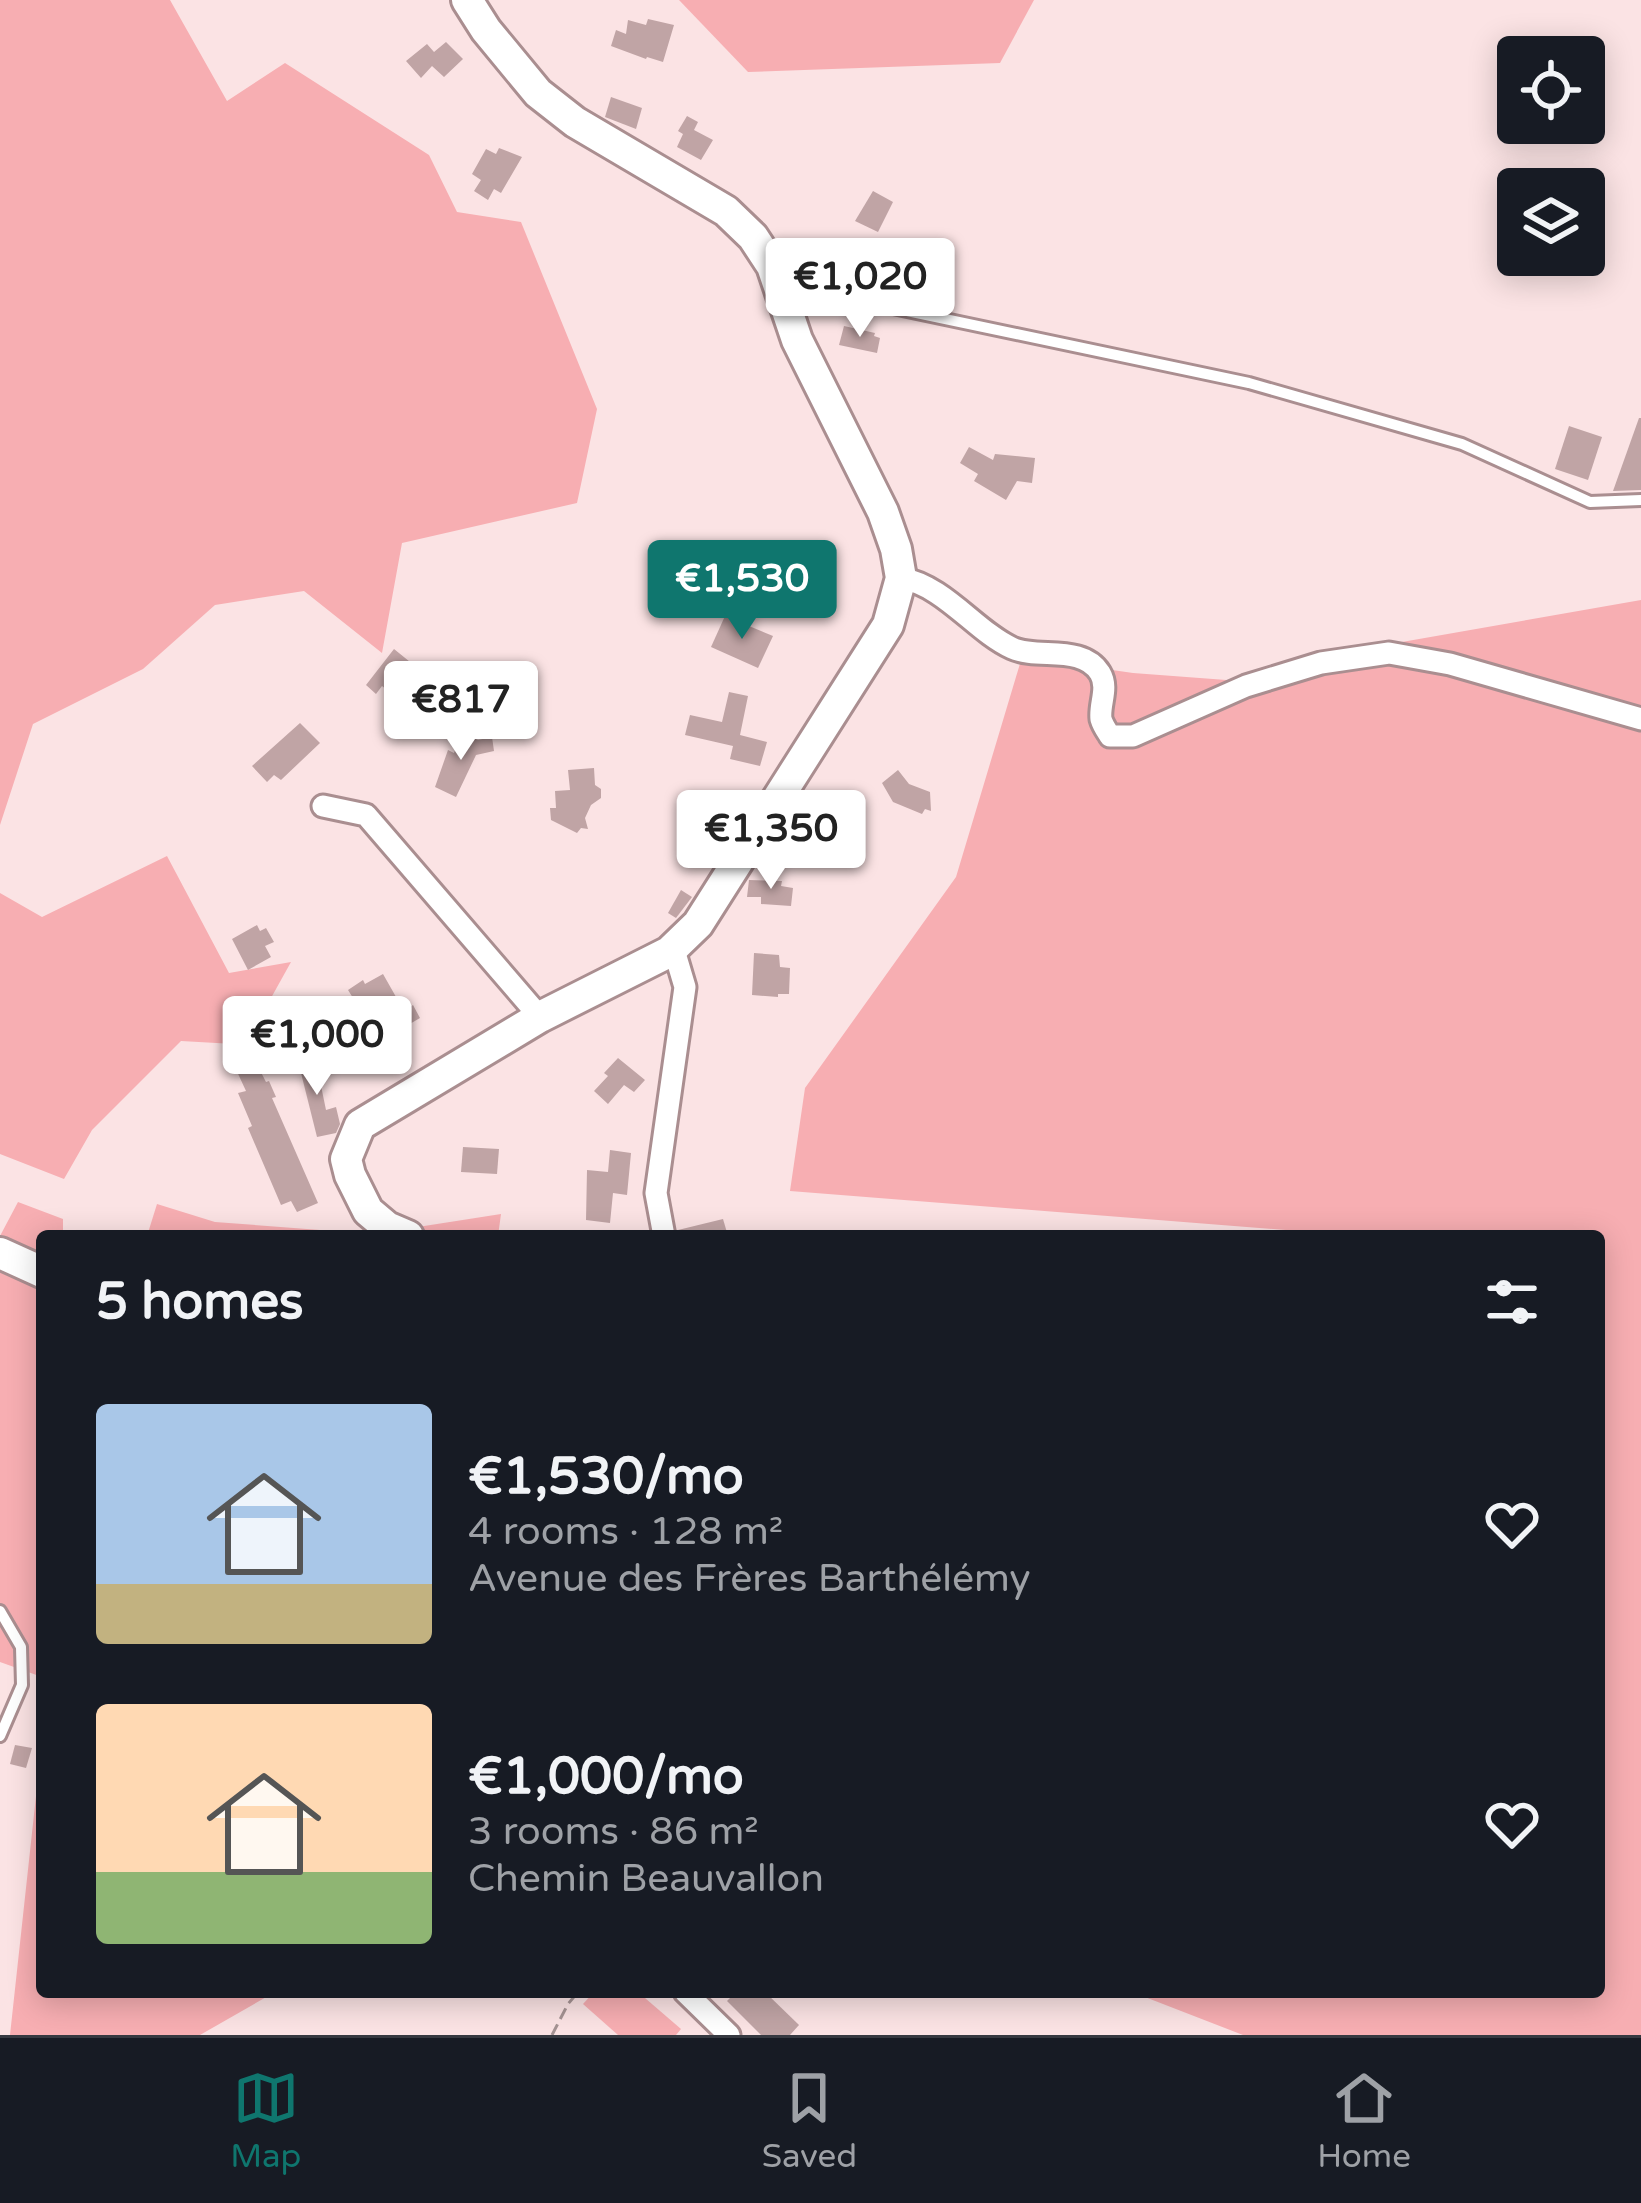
<!DOCTYPE html>
<meta charset="utf-8">
<style>
body{margin:0;font-family:"Varela Round",sans-serif;background:#242831;color:#f1f3f6;height:100vh;display:flex;flex-direction:column;font-size:45px;white-space:nowrap}
*{box-sizing:border-box;margin:0}
p{font-size:39px;color:#9ea1a6}
.icon{flex:none;width:66px;height:66px;fill:none;stroke:currentColor;stroke-width:2;stroke-linecap:round;stroke-linejoin:round}
.map{position:relative;flex:1;overflow:hidden}
.sheet{position:absolute;left:36px;top:1230px;width:1569px;height:768px;display:flex;flex-direction:column;background:#171b24;border-radius:12px;box-shadow:0 6px 30px #0003}
.sheet>*{flex:none}
.controls{position:absolute;left:1497px;top:36px;display:grid;gap:24px}
.controls a{display:grid;place-items:center;width:108px;height:108px;border-radius:12px;background:#171b24;box-shadow:0 6px 30px #0003;font-size:60px}
.price{position:absolute;translate:-50% -102px;padding:0 27px;border-radius:12px;background:#fff;color:#222;font-size:39px;line-height:78px;filter:drop-shadow(0 3px 6px #0008)}
.price::after{content:'';position:absolute;left:50%;top:72px;width:36px;height:27px;margin-left:-18px;background:inherit;clip-path:polygon(0 0,100% 0,50% 100%)}
.price.current{background:#0f766e;color:#fff}
ul{padding:0;list-style:none}
li{display:flex;align-items:center;gap:36px;height:300px;padding:0 60px}
li span{display:grid;place-items:center;flex:none;width:336px;height:240px;border-radius:12px;color:#555}
li>.icon{margin-inline-start:auto}
span .icon{width:144px;height:144px;fill:#fffc;stroke-width:1}
li b{font-size:51px}
h2{display:flex;justify-content:space-between;align-items:center;height:144px;padding:0 60px;font-size:51px}
.dock{display:flex;justify-content:space-around;align-items:center;height:168px;border-top:3px solid #363941;background:#171b24;font-size:33px;color:#9ea1a6}
.dock a{display:grid;justify-items:center;gap:6px}
.dock .current{color:#0f766e}
.map>svg:first-child{display:block}
.green{fill:#f7aeb2}
.building{fill:#c0a4a5}
.lines{fill:none;stroke-linecap:round;stroke-linejoin:round}
.lane-casing{stroke:#aa8e90;stroke-width:16}
.street-casing{stroke:#aa8e90;stroke-width:27}
.secondary-casing{stroke:#aa8e90;stroke-width:36}
.path{stroke:#a59393;stroke-width:3;stroke-dasharray:12 6;stroke-linecap:butt}
.lane{stroke:#fff;stroke-width:10}
.street{stroke:#fff;stroke-width:21}
.secondary{stroke:#fff;stroke-width:30}
</style>
<div class="map">
<svg width="1641" height="2035" viewBox="0 0 1641 2035">
<rect width="100%" height="100%" fill="#fbe3e4"/>
<g class="green">
<path d="M 0,0 L 170,0 L 227,101 L 285,63 L 429,155 L 457,212 L 521,222 L 597,409 L 577,503 L 402,543 L 382,653 L 304,591 L 215,605 L 143,669 L 33,724 L 0,825 Z"/>
<path d="M 679,0 L 1034,0 L 1000,63 L 748,72 Z"/>
<path d="M 1641,600 L 1641,2035 L 1243,2035 L 1132,1992 L 1599,1992 L 1599,1236 L 1361,1236 L 790,1191 L 805,1088 L 956,877 L 1022,657 L 1133,673 L 1253,682 L 1362,649 Z"/>
<path d="M 167,856 L 229,973 L 291,962 L 271,998 L 304,999 L 322,1021 L 267,1046 L 181,1041 L 92,1130 L 64,1179 L 0,1154 L 0,893 L 42,917 Z"/>
<path d="M 18,1202 L 63,1219 L 63,1236 L 42,1236 L 42,1677 L 0,1662 L 0,1236 Z"/>
<path d="M 157,1204 L 215,1222 L 373,1234 L 501,1214 L 498,1236 L 147,1236 Z"/>
<path d="M 42,1741 L 42,1992 L 275,1992 L 200,2035 L 10,2035 Z"/>
<path d="M 594,1992 L 638,1992 L 681,2029 L 676,2035 L 618,2035 L 583,2004 Z"/>
</g>
<g class="building">
<path d="M 648,19 L 674,25 L 663,62 L 647,57 L 646,59 L 611,46 L 616,30 L 626,34 L 628,20 L 646,25 Z"/>
<path d="M 446,42 L 463,59 L 444,77 L 432,66 L 421,78 L 406,61 L 427,44 L 434,52 Z"/>
<path d="M 611,97 L 642,108 L 636,129 L 605,117 Z"/>
<path d="M 687,116 L 698,122 L 694,130 L 713,140 L 701,160 L 677,147 L 683,134 L 678,131 Z"/>
<path d="M 499,148 L 522,157 L 501,193 L 494,189 L 488,200 L 474,191 L 481,180 L 472,174 L 486,149 L 496,154 Z"/>
<path d="M 873,191 L 893,202 L 878,232 L 855,221 Z"/>
<path d="M 844,326 L 875,333 L 874,336 L 880,338 L 877,353 L 839,345 Z"/>
<path d="M 1639,418 L 1641,418 L 1641,490 L 1613,491 Z"/>
<path d="M 1569,426 L 1602,437 L 1588,480 L 1555,469 Z"/>
<path d="M 969,447 L 993,460 L 995,454 L 1035,458 L 1032,483 L 1017,481 L 1006,500 L 974,481 L 978,474 L 960,463 Z"/>
<path d="M 725,616 L 773,636 L 758,668 L 711,647 Z"/>
<path d="M 394,649 L 415,666 L 392,694 L 382,686 L 376,694 L 366,685 Z"/>
<path d="M 729,692 L 748,696 L 740,735 L 767,742 L 760,766 L 730,759 L 733,746 L 685,735 L 690,715 L 722,722 Z"/>
<path d="M 300,723 L 320,743 L 281,780 L 274,775 L 267,782 L 252,766 Z"/>
<path d="M 462,733 L 478,740 L 492,737 L 494,751 L 476,755 L 456,797 L 435,787 L 448,750 L 454,753 Z"/>
<path d="M 594,768 L 595,785 L 601,789 L 601,798 L 591,805 L 585,818 L 588,829 L 581,828 L 577,833 L 551,820 L 550,808 L 556,808 L 555,791 L 570,790 L 568,770 Z"/>
<path d="M 898,770 L 909,784 L 930,792 L 931,811 L 925,809 L 922,814 L 893,802 L 882,783 Z"/>
<path d="M 749,880 L 782,881 L 781,886 L 793,888 L 791,906 L 761,904 L 761,897 L 747,897 Z"/>
<path d="M 681,890 L 692,897 L 676,918 L 668,913 Z"/>
<path d="M 257,925 L 260,931 L 266,928 L 274,942 L 265,946 L 271,957 L 248,970 L 232,939 Z"/>
<path d="M 754,953 L 779,955 L 780,967 L 790,968 L 789,994 L 778,994 L 778,997 L 752,995 Z"/>
<path d="M 383,974 L 404,1011 L 413,1005 L 420,1018 L 408,1025 L 406,1021 L 390,1028 L 385,1020 L 381,1022 L 370,1003 L 360,1009 L 348,990 L 363,980 L 365,984 Z"/>
<path d="M 245,1041 L 266,1082 L 269,1081 L 276,1097 L 272,1098 L 318,1203 L 297,1212 L 291,1201 L 281,1205 L 248,1128 L 252,1126 L 238,1093 L 246,1091 L 227,1050 Z"/>
<path d="M 314,1052 L 326,1110 L 336,1107 L 340,1124 L 336,1133 L 317,1137 L 297,1057 Z"/>
<path d="M 618,1058 L 645,1080 L 634,1092 L 624,1085 L 608,1104 L 594,1091 L 608,1076 L 604,1073 Z"/>
<path d="M 463,1147 L 499,1149 L 497,1174 L 461,1172 Z"/>
<path d="M 610,1150 L 631,1153 L 627,1195 L 613,1193 L 610,1223 L 586,1220 L 587,1170 L 608,1172 Z"/>
<path d="M 723,1219 L 728,1236 L 679,1236 L 678,1230 Z"/>
<path d="M 15,1745 L 32,1748 L 26,1768 L 10,1764 Z"/>
<path d="M 736,1992 L 765,1992 L 799,2025 L 790,2035 L 761,2035 L 727,2001 Z"/>
</g>
<g class="lines">
<g class="lane-casing">
<g id="lane">
<path d="M 785,297 L 812,291 L 1249,383 L 1462,444 L 1590,502 L 1641,500"/>
<path d="M 0,1611 L 21,1647 L 22,1685 L 0,1736"/>
</g>
</g>
<g class="street-casing">
<g id="street">
<path d="M 901,578 C 945,586 975,631 1012,648 C 1038,660 1082,644 1100,673 C 1109,688 1099,704 1101,719 C 1103,726 1107,731 1110,736 L 1133,736 L 1246,686 L 1321,663 L 1389,653 L 1450,664 L 1641,719"/>
<path d="M 323,806 L 366,815 L 540,1017"/>
<path d="M 664,1236 L 656,1193 L 685,987 L 677,960 L 669,952"/>
<path d="M 685,1992 L 729,2035"/>
</g>
</g>
<g class="secondary-casing">
<g id="secondary">
<path d="M 408,1236 L 387,1227 L 368,1211 L 350,1175 L 346,1159 L 360,1125 L 540,1017 L 669,952 L 698,924 L 888,625 L 901,578 L 896,549 L 883,512 L 797,340 L 772,266 L 753,237 L 726,211 L 575,122 L 538,93 L 486,30 L 467,0"/>
<path d="M 0,1253 L 42,1272"/>
</g>
</g>
<path class="path" d="M 552,2035 L 568,2004 L 578,1992"/>
<use href="#lane" class="lane"/>
<use href="#street" class="street"/>
<use href="#secondary" class="secondary"/>
</g>
</svg>
<div class="controls">
<a><svg class="icon" aria-label="locate" viewBox="0 0 24 24"><circle cx="12" cy="12" r="6"/><path d="M12 2v4M12 18v4M2 12h4M18 12h4"/></svg></a>
<a><svg class="icon" aria-label="layers" viewBox="0 0 24 24"><path d="M12 4l9 5-9 5-9-5zM3 14l9 5 9-5"/></svg></a>
</div>
<b class="price" style="left:860px;top:340px">€1,020</b>
<b class="price current" style="left:742px;top:642px">€1,530</b>
<b class="price" style="left:461px;top:763px">€817</b>
<b class="price" style="left:771px;top:892px">€1,350</b>
<b class="price" style="left:317px;top:1098px">€1,000</b>
<section class="sheet">
<h2>5 homes<svg class="icon" aria-label="filters" viewBox="0 0 24 24"><path d="M4 7h16M4 17h16"/><circle cx="9" cy="7" r="2"/><circle cx="15" cy="17" r="2"/></svg></h2>
<ul>
<li><span style="background:linear-gradient(#a9c7e8 75%,#c2b280 0)"><svg class="icon" aria-label="home" viewBox="0 0 24 24"><path d="M3 11l9-7 9 7M6 9v11h12V9"/></svg></span><div><b>€1,530/mo</b><p>4 rooms · 128 m²</p><p>Avenue des Frères Barthélémy</p></div><svg class="icon" aria-label="heart" viewBox="0 0 24 24"><path d="M12 20l-8-8c-3-5 5-10 8-4 3-6 11-1 8 4z"/></svg></li>
<li><span style="background:linear-gradient(#ffd9b3 70%,#8fb573 0)"><svg class="icon" aria-label="home" viewBox="0 0 24 24"><path d="M3 11l9-7 9 7M6 9v11h12V9"/></svg></span><div><b>€1,000/mo</b><p>3 rooms · 86 m²</p><p>Chemin Beauvallon</p></div><svg class="icon" aria-label="heart" viewBox="0 0 24 24"><path d="M12 20l-8-8c-3-5 5-10 8-4 3-6 11-1 8 4z"/></svg></li>
</ul>
</section>
</div>
<nav class="dock">
<a class="current"><svg class="icon" aria-label="map" viewBox="0 0 24 24"><path d="M3 6l6-2 6 2 6-2v14l-6 2-6-2-6 2zM9 4v14M15 6v14"/></svg>Map</a>
<a><svg class="icon" aria-label="saved" viewBox="0 0 24 24"><path d="M7 4h10v16l-5-4-5 4z"/></svg>Saved</a>
<a><svg class="icon" aria-label="home" viewBox="0 0 24 24"><path d="M3 11l9-7 9 7M6 9v11h12V9"/></svg>Home</a>
</nav>
